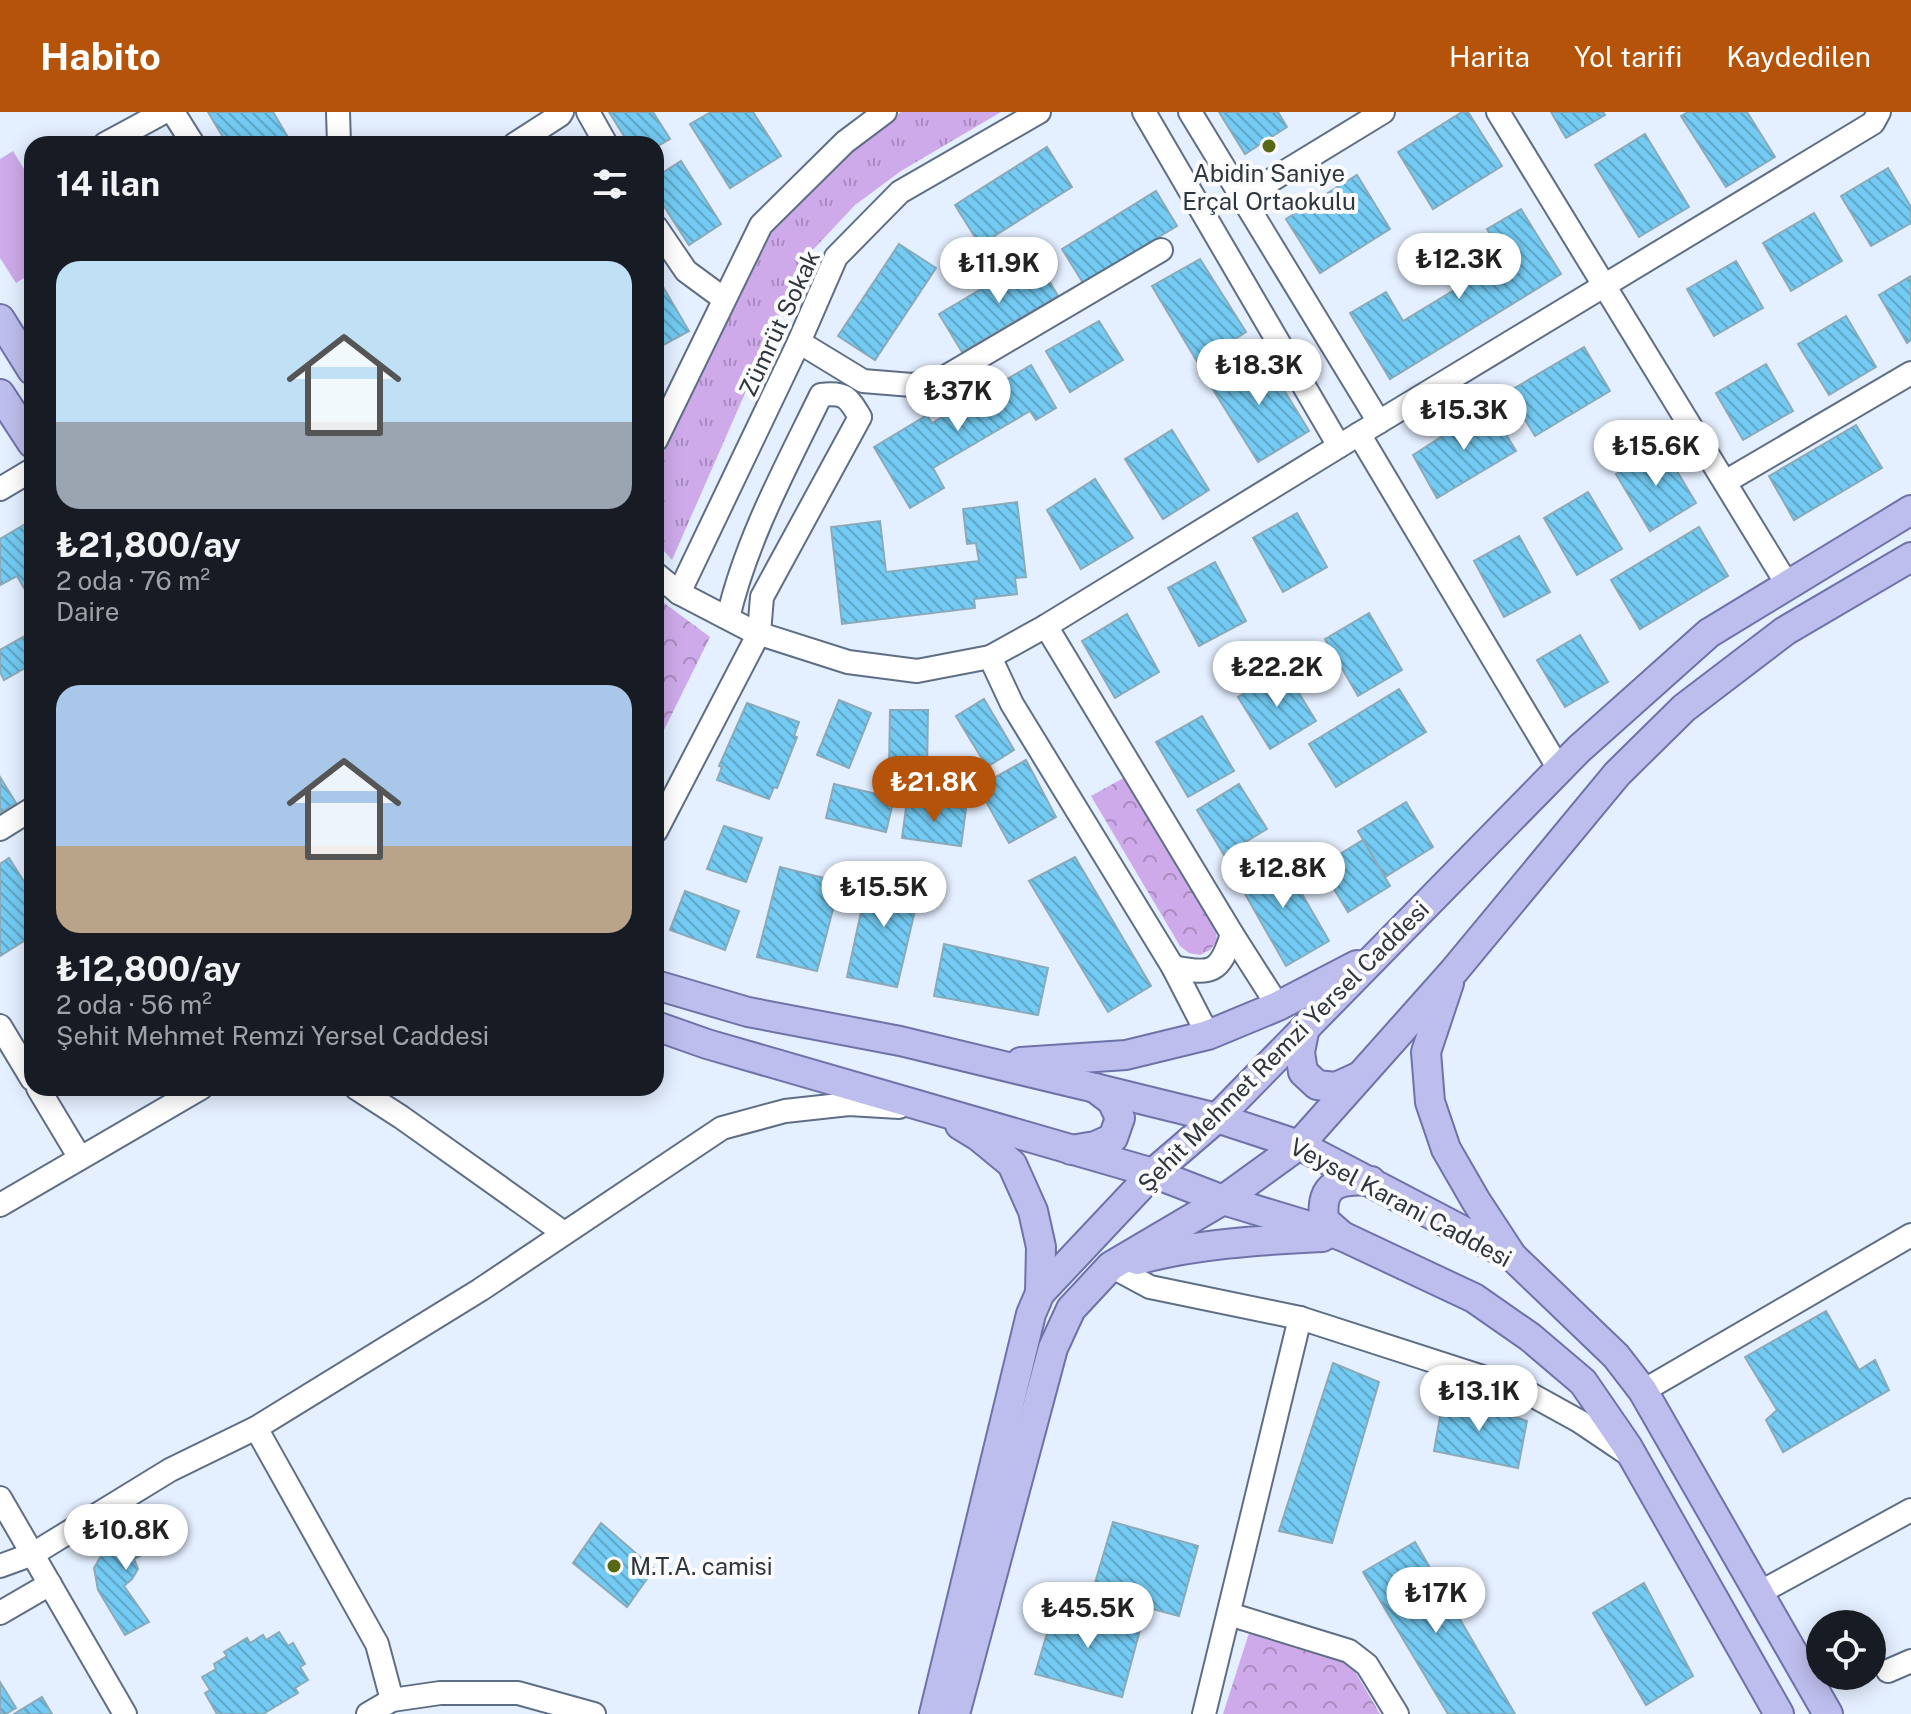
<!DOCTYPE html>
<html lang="tr">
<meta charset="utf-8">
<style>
body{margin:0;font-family:"Public Sans",sans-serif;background:#20242c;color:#f1f3f6;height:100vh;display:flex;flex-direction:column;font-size:30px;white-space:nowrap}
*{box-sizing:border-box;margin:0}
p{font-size:26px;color:#9ea1a6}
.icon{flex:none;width:44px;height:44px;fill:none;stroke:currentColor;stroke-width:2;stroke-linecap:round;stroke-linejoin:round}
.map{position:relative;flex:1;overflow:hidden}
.side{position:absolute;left:24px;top:24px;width:640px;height:960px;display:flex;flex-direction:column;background:#171b24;border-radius:24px;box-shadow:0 4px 20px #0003}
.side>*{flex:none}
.buttons{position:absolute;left:1806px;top:1498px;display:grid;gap:16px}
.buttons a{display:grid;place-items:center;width:80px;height:80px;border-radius:50%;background:#171b24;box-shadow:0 4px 20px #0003;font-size:40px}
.price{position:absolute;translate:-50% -68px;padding:0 18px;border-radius:28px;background:#fff;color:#222;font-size:26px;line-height:52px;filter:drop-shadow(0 2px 4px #0008)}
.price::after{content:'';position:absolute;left:50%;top:48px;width:24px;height:18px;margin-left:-12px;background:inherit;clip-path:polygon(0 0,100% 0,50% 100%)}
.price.on{background:#b45309;color:#fff}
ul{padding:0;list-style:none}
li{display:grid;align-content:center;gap:16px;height:424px;padding:0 32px}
li span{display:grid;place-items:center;height:248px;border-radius:24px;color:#555}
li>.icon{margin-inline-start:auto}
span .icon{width:144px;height:144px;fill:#fffc;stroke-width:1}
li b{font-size:34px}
h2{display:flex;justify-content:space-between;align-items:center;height:96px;padding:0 32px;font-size:34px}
header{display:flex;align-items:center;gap:48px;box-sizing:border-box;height:112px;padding:0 40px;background:#b45309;color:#fff}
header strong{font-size:38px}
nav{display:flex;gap:44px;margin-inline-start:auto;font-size:28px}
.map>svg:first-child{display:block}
.grass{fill:url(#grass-tufts)}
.forest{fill:url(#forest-crowns)}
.garden{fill:#ceaaea}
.building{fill:url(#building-back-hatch);stroke:#8baab9;stroke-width:2}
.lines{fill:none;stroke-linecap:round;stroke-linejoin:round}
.minor-casing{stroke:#5e6e85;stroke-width:26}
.major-casing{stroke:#6f72a9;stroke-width:32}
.minor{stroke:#fff;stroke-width:22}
.major{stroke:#bebeee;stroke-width:28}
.poi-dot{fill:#566812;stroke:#fbfbfb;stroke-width:3}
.labels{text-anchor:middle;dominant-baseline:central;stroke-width:8;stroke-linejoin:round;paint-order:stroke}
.poi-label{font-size:24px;fill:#2e3640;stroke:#fbfbfb}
.street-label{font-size:24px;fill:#2e3640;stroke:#fbfbfb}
</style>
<header>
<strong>Habito</strong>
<nav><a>Harita</a><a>Yol tarifi</a><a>Kaydedilen</a></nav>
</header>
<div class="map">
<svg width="1911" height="1602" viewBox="0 0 1911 1602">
<defs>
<pattern id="grass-tufts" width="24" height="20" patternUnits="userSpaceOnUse" patternTransform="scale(2)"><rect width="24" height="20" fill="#ceaaea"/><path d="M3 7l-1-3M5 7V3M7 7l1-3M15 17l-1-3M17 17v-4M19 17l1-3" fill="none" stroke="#a88bbf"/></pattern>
<pattern id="forest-crowns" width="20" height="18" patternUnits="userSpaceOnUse" patternTransform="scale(2)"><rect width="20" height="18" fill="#ceaaea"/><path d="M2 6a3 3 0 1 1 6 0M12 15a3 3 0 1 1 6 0" fill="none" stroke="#a88bbf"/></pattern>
<pattern id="building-back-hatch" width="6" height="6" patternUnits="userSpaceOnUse" patternTransform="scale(2)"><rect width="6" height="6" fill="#73cbf3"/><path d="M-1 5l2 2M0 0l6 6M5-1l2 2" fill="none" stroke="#5fa6c6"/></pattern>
</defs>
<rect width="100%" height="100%" fill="#e4efff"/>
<path class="grass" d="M 901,0 L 1001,0 L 901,59 L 855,93 L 811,140 L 782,197 L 672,448 L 656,430 L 656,358 L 736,179 L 762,126 L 851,40 Z"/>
<g class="forest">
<path d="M 656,485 L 710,525 L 656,634 Z"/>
<path d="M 1127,664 L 1216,816 L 1217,829 L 1210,838 L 1200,843 L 1189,841 L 1180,834 L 1091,684 Z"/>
<path d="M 1249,1521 L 1349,1549 L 1380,1602 L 1223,1602 Z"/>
</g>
<path class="garden" d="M 13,39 L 32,70 L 32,161 L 16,171 L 0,146 L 0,47 Z"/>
<g class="building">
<path d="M 208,0 L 273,0 L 292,32 L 227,32 Z"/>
<path d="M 609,0 L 653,0 L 670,27 L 656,35 L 656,32 L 629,32 Z"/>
<path d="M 711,0 L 753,0 L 781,44 L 730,76 L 690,12 Z"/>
<path d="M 1219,0 L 1278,0 L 1287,15 L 1245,42 Z"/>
<path d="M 1462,0 L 1468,0 L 1502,54 L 1433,97 L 1398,40 Z"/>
<path d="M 1551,0 L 1603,0 L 1605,3 L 1566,26 Z"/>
<path d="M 1688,0 L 1747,0 L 1775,45 L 1726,75 L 1681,4 Z"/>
<path d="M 1645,22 L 1689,95 L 1639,125 L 1595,53 Z"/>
<path d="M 1047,35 L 1072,75 L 980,133 L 955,93 Z"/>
<path d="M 681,49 L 721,112 L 689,133 L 656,82 L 656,65 Z"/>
<path d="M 1888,56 L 1911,95 L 1911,111 L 1871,134 L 1841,84 Z"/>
<path d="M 1357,63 L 1390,117 L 1320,161 L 1286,107 Z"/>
<path d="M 1156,79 L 1177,114 L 1083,171 L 1062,137 Z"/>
<path d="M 1521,97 L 1561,162 L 1390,267 L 1350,201 L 1386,180 L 1403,209 L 1505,147 L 1487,117 Z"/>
<path d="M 1814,101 L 1842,149 L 1791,179 L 1763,131 Z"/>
<path d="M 899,132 L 936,156 L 875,248 L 838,224 Z"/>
<path d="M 1035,145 L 1058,184 L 962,240 L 939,202 Z"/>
<path d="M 1200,147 L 1246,220 L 1198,251 L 1152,174 Z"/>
<path d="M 1736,149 L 1763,196 L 1714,224 L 1687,177 Z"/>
<path d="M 656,163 L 689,219 L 656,237 Z"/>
<path d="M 1911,164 L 1911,228 L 1907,231 L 1879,183 Z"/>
<path d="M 1846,204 L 1876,255 L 1829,283 L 1798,232 Z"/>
<path d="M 1099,209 L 1123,248 L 1070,280 L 1046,239 Z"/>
<path d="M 1584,235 L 1610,279 L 1535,324 L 1508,280 Z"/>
<path d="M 1260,239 L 1309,319 L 1258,350 L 1209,271 Z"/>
<path d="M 1766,252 L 1793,299 L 1743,328 L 1716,281 Z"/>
<path d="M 1031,253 L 1056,296 L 1036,308 L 1030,299 L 933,356 L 944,376 L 910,396 L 874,335 L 927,303 L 932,311 Z"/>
<path d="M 1489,294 L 1516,339 L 1437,386 L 1413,343 Z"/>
<path d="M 1856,313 L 1882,356 L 1794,408 L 1769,364 Z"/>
<path d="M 1172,318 L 1209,378 L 1163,407 L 1125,347 Z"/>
<path d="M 1662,334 L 1696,391 L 1650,419 L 1616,362 Z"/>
<path d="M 1095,367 L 1133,426 L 1081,457 L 1047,398 Z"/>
<path d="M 1588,380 L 1622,437 L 1577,463 L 1544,406 Z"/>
<path d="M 1017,390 L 1026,465 L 1015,466 L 1017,482 L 974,487 L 975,496 L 842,512 L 831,415 L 880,409 L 886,460 L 979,449 L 976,431 L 967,432 L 963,397 Z"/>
<path d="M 1297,401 L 1327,455 L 1283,480 L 1253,426 Z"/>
<path d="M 27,411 L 32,419 L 32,490 L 17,464 L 0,473 L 0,427 Z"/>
<path d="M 1699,415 L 1728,464 L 1640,517 L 1611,468 Z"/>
<path d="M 1519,424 L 1550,480 L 1504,505 L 1474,449 Z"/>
<path d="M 1215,450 L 1246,509 L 1199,534 L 1168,476 Z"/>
<path d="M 1369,501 L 1402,558 L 1358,584 L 1325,527 Z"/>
<path d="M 1127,502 L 1159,560 L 1115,586 L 1082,529 Z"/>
<path d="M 32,520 L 32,552 L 4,568 L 0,560 L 0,538 Z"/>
<path d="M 1580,523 L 1608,570 L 1565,595 L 1537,548 Z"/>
<path d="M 1284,557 L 1316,609 L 1270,637 L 1238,585 Z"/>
<path d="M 1399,577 L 1426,620 L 1336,675 L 1309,632 Z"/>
<path d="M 984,587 L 1014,638 L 987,655 L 956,604 Z"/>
<path d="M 839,588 L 871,601 L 849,656 L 817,643 Z"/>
<path d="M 747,591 L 799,610 L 794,624 L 797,625 L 777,676 L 774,675 L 769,687 L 717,668 L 722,655 L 719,654 Z"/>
<path d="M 890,598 L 928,598 L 927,660 L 889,659 Z"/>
<path d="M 1202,604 L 1234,659 L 1188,685 L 1156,630 Z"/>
<path d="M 1026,648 L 1056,705 L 1009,731 L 978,675 Z"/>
<path d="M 0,665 L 16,691 L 0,701 Z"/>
<path d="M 834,672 L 894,686 L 886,720 L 826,706 Z"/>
<path d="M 1239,672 L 1267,717 L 1224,743 L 1197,698 Z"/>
<path d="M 907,689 L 966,697 L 961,734 L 902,726 Z"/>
<path d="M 1406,690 L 1433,735 L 1385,765 L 1358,719 Z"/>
<path d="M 724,714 L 762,726 L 746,770 L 707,757 Z"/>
<path d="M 1363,728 L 1390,774 L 1348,800 L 1320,754 Z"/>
<path d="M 1279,742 L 1329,829 L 1286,854 L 1236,766 Z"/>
<path d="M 1075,745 L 1151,874 L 1108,900 L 1029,769 Z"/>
<path d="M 9,746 L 32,782 L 32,824 L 0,844 L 0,752 Z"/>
<path d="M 780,755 L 840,770 L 817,859 L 757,845 Z"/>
<path d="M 870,758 L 921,773 L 897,875 L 847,865 Z"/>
<path d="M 685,779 L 739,799 L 725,838 L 670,818 Z"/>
<path d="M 944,832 L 1048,856 L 1038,903 L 934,884 Z"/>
<path d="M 1826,1199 L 1859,1258 L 1875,1248 L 1889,1278 L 1783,1340 L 1766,1308 L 1777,1298 L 1745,1245 Z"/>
<path d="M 1333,1251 L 1379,1270 L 1332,1431 L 1279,1419 Z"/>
<path d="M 1444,1282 L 1527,1309 L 1518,1356 L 1434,1339 Z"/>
<path d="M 156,1406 L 171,1428 L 134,1447 L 138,1457 L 132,1467 L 124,1474 L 149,1510 L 125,1523 L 98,1478 L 94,1456 L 108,1432 Z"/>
<path d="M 1113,1410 L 1198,1434 L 1179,1504 L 1092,1481 Z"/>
<path d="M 601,1411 L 654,1457 L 627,1495 L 573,1451 Z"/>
<path d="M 1415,1430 L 1515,1602 L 1448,1602 L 1363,1460 Z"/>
<path d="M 1644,1471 L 1693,1564 L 1646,1593 L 1593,1501 Z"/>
<path d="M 1056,1491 L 1141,1514 L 1122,1585 L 1035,1562 Z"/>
<path d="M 279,1520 L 288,1534 L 293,1531 L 305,1552 L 300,1555 L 308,1568 L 295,1576 L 298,1581 L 263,1602 L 217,1602 L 205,1581 L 210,1578 L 202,1565 L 216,1557 L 214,1552 L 227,1544 L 224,1540 L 247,1526 L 250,1531 L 263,1523 L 266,1528 Z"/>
<path d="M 0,1570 L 16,1596 L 6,1602 L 0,1602 Z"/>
<path d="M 42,1585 L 52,1602 L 14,1602 Z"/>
</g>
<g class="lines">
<g class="minor-casing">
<g id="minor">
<path d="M 173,0 L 193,32"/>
<path d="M 338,0 L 339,32"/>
<path d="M 588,0 L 606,32"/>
<path d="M 1144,0 L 1339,334"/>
<path d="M 1190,0 L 1379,310"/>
<path d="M 1498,0 L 1787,472"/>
<path d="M 105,32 L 164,0"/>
<path d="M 515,32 L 560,3 L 562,0"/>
<path d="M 1242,86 L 1383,0"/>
<path d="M 656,115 L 686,159 L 724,187"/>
<path d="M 799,230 L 863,269 L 912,273 L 942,267 L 1161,138"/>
<path d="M 1359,322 L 1559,657"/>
<path d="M 656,328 L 761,113 L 845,30 L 885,0"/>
<path d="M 1725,370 L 1911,261"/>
<path d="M 0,377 L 32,358"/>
<path d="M 656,462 L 679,481 L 754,520 L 848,550 L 917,559 L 990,545 L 1046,514 L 1359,322 L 1873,11 L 1879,0"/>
<path d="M 679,481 L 799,230 L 836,145 L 900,80 L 1039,0"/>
<path d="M 1046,514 L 1232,822 L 1278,894"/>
<path d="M 990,545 L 1012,592 L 1173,855 L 1208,923"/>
<path d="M 0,717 L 32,697"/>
<path d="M 656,719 L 759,521 L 762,485 L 860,305 C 848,285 845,280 821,283 C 786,355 746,428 728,506"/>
<path d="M 1173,855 C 1212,863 1220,861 1232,822"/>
<path d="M 0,914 L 32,967"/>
<path d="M 38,976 L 80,1046"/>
<path d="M 356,976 L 401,1005 L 564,1121"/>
<path d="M 0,1093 L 201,976"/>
<path d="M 1111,1154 L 1150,1175 L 1300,1206 L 1523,1278 L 1579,1309 L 1628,1342"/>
<path d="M 1643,1279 L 1911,1123"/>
<path d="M 256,1316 L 377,1532 L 392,1588"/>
<path d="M 0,1386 L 125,1602"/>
<path d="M 0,1454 L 33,1442 L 170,1358 L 256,1316 L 480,1178 L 722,1016 L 785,999 L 849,992 L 899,995"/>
<path d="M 1759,1481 L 1911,1398"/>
<path d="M 0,1501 L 50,1472"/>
<path d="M 1229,1502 L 1349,1539 L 1367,1553 L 1397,1602"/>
<path d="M 1888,1559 L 1911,1549"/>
<path d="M 368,1602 L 392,1588 L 440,1581 L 518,1581 L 594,1602"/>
<path d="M 1204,1602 L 1300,1206"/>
</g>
</g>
<g class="major-casing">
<g id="major">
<path d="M 0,207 L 32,258"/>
<path d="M 0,282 L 32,331"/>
<path d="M 1449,871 L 1426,940 L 1430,990 L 1446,1037 L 1476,1089 L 1510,1141"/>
<path d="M 656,873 L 748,900 L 900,929 L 1095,976 L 1217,1006 L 1299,1033 L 1513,1145 L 1616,1244 L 1643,1279 L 1828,1602"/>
<path d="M 656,914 L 707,932 L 1153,1061 L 1223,1088 L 1342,1124 L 1474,1186 L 1530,1225 L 1583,1270 L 1627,1334 L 1779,1602"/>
<path d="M 1304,920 L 1300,940 L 1303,960 L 1317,973 L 1336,975 L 1360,964"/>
<path d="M 1021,950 L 1126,943 L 1208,923 L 1278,894 L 1357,853"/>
<path d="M 960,1013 L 978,1024 L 1012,1052 L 1033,1099 L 1041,1135 L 1040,1181"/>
<path d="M 1071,1038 L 1095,1034 L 1113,1026 L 1120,1006 L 1112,989 L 1095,976"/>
<path d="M 1342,1124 L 1324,1108 C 1320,1071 1339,1067 1371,1069"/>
<path d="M 1137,1148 C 1194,1132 1262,1128 1322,1125"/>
<path d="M 934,1602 L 1031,1202 L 1040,1181 L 1153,1061 L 1217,1006 L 1579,637 L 1709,521 L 1911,398"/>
<path d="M 955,1602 L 1053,1236 L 1071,1197 L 1111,1154 L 1223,1088 L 1299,1033 L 1454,859 L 1617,662 L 1684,596 L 1785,519 L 1911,445"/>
</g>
</g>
<use href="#minor" class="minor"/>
<use href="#major" class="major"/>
</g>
<g class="poi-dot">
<circle cx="1269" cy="34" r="8"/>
<circle cx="614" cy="1454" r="8"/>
</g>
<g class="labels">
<g class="poi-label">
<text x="1269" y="61">Abidin Saniye<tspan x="1269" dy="28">Erçal Ortaokulu</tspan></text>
<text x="630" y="1454" text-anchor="start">M.T.A. camisi</text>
</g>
<g class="street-label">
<text transform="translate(779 211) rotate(-65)">Zümrüt Sokak</text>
<text transform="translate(1283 934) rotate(-45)">Şehit Mehmet Remzi Yersel Caddesi</text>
<text transform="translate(1401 1090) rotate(28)">Veysel Karani Caddesi</text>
</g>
</g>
</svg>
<div class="buttons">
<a><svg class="icon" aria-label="locate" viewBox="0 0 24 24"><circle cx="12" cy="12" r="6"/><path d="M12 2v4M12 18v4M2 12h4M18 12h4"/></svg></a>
</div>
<b class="price" style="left:1459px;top:189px">₺12.3K</b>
<b class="price" style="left:999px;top:193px">₺11.9K</b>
<b class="price" style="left:1259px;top:295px">₺18.3K</b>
<b class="price" style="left:958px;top:321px">₺37K</b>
<b class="price" style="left:1464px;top:340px">₺15.3K</b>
<b class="price" style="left:1656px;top:376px">₺15.6K</b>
<b class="price" style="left:1277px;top:597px">₺22.2K</b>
<b class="price on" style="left:934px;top:712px">₺21.8K</b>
<b class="price" style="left:1283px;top:798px">₺12.8K</b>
<b class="price" style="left:884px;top:817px">₺15.5K</b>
<b class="price" style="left:1479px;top:1321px">₺13.1K</b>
<b class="price" style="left:126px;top:1460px">₺10.8K</b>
<b class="price" style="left:1436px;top:1523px">₺17K</b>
<b class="price" style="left:1088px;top:1538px">₺45.5K</b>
<section class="side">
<h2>14 ilan<svg class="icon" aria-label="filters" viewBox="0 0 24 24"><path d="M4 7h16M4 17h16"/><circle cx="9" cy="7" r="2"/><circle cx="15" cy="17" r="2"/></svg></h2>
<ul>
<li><span style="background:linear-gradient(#bfe0f5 65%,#9aa5b1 0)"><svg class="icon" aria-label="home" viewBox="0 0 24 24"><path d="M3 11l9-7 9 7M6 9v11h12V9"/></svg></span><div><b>₺21,800/ay</b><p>2 oda · 76 m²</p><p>Daire</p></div></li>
<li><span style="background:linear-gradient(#a9c7e8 65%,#b9a48a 0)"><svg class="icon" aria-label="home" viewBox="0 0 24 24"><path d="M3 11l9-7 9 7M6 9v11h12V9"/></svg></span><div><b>₺12,800/ay</b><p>2 oda · 56 m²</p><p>Şehit Mehmet Remzi Yersel Caddesi</p></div></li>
</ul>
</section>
</div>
